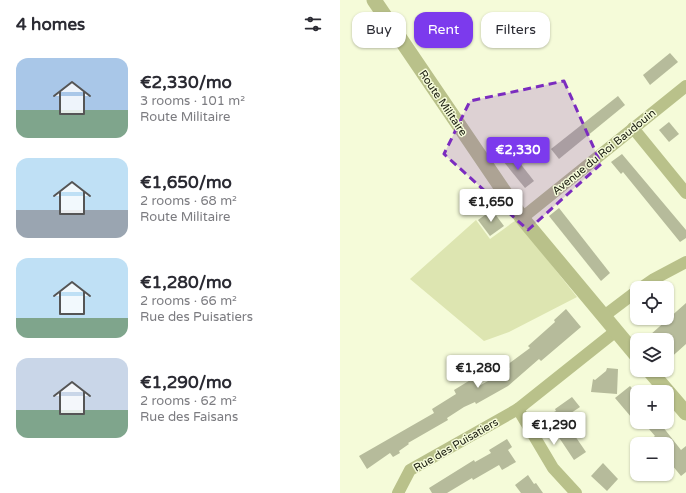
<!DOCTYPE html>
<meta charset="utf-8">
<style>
body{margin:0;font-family:"Varela Round",sans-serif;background:#f2f2f3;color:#2b2b33;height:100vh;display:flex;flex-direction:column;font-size:15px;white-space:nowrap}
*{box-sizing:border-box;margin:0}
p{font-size:13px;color:#7c7c81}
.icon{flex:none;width:22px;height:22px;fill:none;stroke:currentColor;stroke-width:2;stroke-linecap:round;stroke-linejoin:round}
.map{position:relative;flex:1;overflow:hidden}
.panel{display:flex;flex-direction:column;background:#fff;width:340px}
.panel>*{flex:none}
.banner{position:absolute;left:12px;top:12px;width:274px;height:36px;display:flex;gap:8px}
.tools{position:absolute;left:290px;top:281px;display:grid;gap:8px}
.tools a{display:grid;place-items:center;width:44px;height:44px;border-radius:8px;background:#fff;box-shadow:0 1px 3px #0004;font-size:20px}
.price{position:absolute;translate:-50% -34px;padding:0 9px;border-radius:4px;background:#fff;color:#222;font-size:13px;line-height:26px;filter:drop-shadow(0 1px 2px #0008)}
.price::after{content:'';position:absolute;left:50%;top:24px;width:12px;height:9px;margin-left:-6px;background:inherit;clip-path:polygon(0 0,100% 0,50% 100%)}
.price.active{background:#7c3aed;color:#fff}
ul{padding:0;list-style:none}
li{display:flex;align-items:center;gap:12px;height:100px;padding:0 16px}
li span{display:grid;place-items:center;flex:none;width:112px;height:80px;border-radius:12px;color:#555}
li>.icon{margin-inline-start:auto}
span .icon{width:48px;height:48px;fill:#fffc;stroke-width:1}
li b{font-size:17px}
h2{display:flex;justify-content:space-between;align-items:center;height:48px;padding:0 16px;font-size:17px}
.tag{padding:0 14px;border-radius:12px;background:#fff;box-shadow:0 1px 3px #0004;font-size:14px;line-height:36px}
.tag.active{background:#7c3aed;color:#fff}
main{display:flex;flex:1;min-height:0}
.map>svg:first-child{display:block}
.green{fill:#dde5b1}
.building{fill:#b6bb9b}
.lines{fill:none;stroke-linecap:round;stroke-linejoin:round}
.minor{stroke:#b9c18a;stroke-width:12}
.tertiary{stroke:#b9c18a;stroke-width:15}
.marked{fill:#7b2cbf;fill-opacity:0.2;stroke:#7b2cbf;stroke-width:3;stroke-dasharray:8 5;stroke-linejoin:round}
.labels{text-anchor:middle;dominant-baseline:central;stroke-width:3;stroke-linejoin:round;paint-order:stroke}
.street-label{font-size:11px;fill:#191b0f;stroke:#f5fbd9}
</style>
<main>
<section class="panel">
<h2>4 homes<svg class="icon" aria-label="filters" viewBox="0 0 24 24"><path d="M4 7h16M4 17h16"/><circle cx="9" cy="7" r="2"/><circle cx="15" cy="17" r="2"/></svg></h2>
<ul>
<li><span style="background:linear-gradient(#a9c7e8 65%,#7fa58c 0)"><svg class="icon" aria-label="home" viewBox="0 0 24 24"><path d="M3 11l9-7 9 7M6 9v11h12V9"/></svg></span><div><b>€2,330/mo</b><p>3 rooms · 101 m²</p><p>Route Militaire</p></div></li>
<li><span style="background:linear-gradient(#bfe0f5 65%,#9aa5b1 0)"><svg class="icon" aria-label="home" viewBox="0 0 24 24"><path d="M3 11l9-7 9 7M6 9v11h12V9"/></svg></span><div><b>€1,650/mo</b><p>2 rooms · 68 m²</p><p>Route Militaire</p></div></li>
<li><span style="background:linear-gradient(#bfe0f5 75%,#7fa58c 0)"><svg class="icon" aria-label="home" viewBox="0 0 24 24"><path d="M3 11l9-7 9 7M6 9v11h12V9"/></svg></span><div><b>€1,280/mo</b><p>2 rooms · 66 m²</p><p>Rue des Puisatiers</p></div></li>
<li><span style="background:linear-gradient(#c9d6e8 65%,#7fa58c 0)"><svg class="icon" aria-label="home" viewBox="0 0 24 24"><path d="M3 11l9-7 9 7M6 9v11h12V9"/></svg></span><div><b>€1,290/mo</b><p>2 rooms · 62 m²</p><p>Rue des Faisans</p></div></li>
</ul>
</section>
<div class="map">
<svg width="346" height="493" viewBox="0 0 346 493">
<rect width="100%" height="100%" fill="#f5fbd9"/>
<path class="green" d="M 136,220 L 150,239 L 176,220 L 237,297 L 169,332 L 144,341 L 70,279 Z"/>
<g class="building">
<path d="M 330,53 L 338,62 L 310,85 L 303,75 Z"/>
<path d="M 278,96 L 285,105 L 219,159 L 211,149 Z"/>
<path d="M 329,122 L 339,134 L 329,142 L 319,130 Z"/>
<path d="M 172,153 L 194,181 L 185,188 L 163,161 Z"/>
<path d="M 282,154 L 346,230 L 346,238 L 340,242 L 283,172 L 281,174 L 271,162 Z"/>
<path d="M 219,208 L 270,273 L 261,281 L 209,216 Z"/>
<path d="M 152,210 L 164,226 L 150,236 L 138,220 Z"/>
<path d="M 346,303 L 346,344 L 327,361 L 327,340 L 315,340 L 310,335 Z"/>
<path d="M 226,309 L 241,327 L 201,361 L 199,359 L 168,386 L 136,404 L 135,402 L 124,407 L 107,418 L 108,420 L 68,443 L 69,444 L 59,451 L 60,453 L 53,457 L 50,453 L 27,469 L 19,456 L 94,413 L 92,409 L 116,394 L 114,390 L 132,379 L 137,387 L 170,369 L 167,365 L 190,348 L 188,346 L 215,322 L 214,320 Z"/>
<path d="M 267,368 L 278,369 L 277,394 L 251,392 L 253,379 L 255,380 L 266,371 Z"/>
<path d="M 290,386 L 297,394 L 297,424 L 275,398 Z"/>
<path d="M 232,397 L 240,407 L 222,419 L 233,437 L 235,436 L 246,452 L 234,460 L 218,436 L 208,415 L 216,411 L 215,409 Z"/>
<path d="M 303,422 L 319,422 L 341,450 L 346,446 L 346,472 L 341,476 L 327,459 L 327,444 L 305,444 L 315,436 Z"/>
<path d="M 167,439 L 172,447 L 168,450 L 176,462 L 162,470 L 159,465 L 133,480 L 132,478 L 107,493 L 92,493 L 89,488 L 134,460 L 135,462 L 151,453 L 149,450 Z"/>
<path d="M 263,463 L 278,479 L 267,491 L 251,476 Z"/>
<path d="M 188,475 L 194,484 L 196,483 L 203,493 L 181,493 L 175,485 Z"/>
</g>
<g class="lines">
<g class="minor">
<path d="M 293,128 L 346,193"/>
<path d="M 182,218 L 346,86"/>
<path d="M 301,288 L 314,279 L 346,262"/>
<path d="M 264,316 L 297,291"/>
<path d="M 178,409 L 213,468 L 236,493"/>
<path d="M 58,493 L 70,470 L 178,409 L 276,331"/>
</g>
<g class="tertiary">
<path d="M 34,0 L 182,218 L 297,356"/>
<path d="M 309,370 L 346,413"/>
</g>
</g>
<path class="marked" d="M 224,81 L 261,164 L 188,230 L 104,154 L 130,101 Z"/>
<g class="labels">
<g class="street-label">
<text transform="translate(103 103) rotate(56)">Route Militaire</text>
<text transform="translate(264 152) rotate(-39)">Avenue du Roi Baudouin</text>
<text transform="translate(116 445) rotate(-30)">Rue des Puisatiers</text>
</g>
</g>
</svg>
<div class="tools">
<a><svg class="icon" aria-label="locate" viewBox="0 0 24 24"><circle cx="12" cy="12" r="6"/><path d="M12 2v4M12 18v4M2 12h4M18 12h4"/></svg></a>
<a><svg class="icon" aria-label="layers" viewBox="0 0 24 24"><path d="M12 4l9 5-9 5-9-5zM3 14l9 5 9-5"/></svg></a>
<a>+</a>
<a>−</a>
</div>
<b class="price active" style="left:178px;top:171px">€2,330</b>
<b class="price" style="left:151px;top:223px">€1,650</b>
<b class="price" style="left:138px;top:389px">€1,280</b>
<b class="price" style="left:214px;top:446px">€1,290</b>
<div class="banner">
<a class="tag">Buy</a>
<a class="tag active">Rent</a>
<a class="tag">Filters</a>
</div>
</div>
</main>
